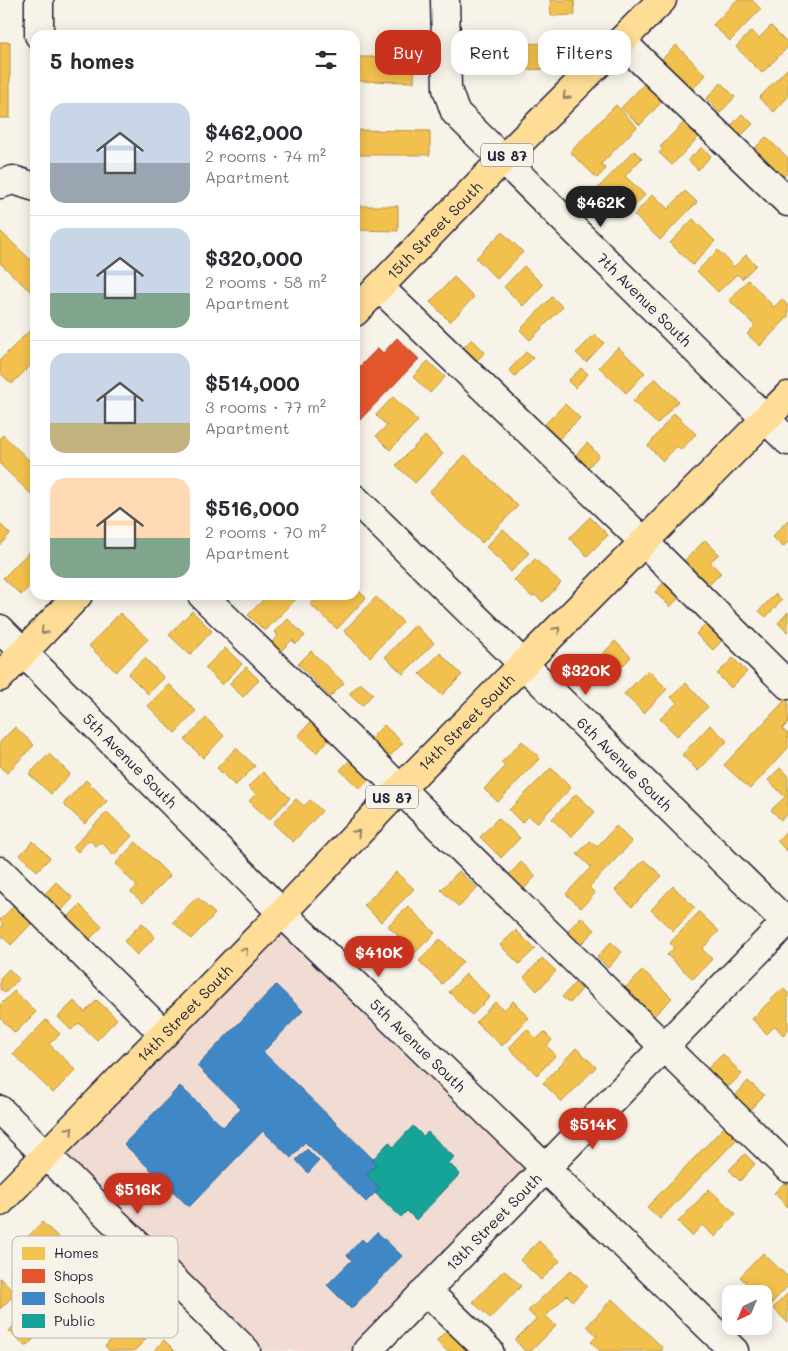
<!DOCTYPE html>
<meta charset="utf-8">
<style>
body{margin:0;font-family:Mali,sans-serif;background:#f7f7f7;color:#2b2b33;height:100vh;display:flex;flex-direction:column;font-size:19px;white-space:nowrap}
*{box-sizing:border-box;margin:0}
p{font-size:16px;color:#7c7c81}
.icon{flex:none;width:28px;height:28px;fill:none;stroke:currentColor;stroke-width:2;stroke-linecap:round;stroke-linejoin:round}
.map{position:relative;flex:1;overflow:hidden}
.panel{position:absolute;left:30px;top:30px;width:330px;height:570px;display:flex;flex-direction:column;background:#fff;border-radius:15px;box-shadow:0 2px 12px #0003}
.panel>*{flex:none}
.guide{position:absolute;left:375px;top:30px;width:338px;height:45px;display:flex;gap:10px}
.needle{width:32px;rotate:224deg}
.buttons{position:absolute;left:722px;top:1285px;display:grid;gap:10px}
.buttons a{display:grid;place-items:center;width:50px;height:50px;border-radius:10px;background:#fff;box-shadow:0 2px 12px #0003;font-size:25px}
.price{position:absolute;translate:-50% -42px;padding:0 11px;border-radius:18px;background:#c8321e;color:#fff;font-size:16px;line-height:32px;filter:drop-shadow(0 1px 2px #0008)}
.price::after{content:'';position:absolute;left:50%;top:30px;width:15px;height:11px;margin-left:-8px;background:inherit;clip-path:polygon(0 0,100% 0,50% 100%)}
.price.active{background:#222;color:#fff}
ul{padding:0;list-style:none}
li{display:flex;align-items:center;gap:15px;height:125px;padding:0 20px}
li+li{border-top:1px solid #e1e1e2}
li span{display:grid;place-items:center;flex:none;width:140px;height:100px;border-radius:15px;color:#555}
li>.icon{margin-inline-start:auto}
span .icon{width:60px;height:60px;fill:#fffc;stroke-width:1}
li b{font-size:21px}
h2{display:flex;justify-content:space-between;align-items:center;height:60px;padding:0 20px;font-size:21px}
.tag{padding:0 18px;border-radius:15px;background:#fff;box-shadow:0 2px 12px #0003;font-size:18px;line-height:45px}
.tag.active{background:#c8321e;color:#fff}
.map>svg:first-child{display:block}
.built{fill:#f1dcd4}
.homes{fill:#f2c14e;stroke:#b49148}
.shops{fill:#e4572e;stroke:#aa4732}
.schools{fill:#3f88c5;stroke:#36699c}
.public{fill:#17a398;stroke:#1a7c7c}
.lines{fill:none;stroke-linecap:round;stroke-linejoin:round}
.minor-casing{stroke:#22223b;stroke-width:31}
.major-casing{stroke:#22223b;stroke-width:31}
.minor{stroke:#f7f3e8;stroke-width:28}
.major{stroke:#ffdd96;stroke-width:28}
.oneway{stroke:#908068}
.labels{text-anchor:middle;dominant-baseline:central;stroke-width:5;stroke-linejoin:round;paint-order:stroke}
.shield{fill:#f7f3e8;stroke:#62616f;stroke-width:1}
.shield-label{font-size:14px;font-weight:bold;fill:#22223b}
.street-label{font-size:15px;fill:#22223b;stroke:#f7f3e8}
.key{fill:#f7f3e8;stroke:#b7b4b4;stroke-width:1}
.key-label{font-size:14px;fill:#22223b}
</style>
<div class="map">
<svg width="788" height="1351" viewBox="0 0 788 1351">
<rect width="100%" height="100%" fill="#f7f3e8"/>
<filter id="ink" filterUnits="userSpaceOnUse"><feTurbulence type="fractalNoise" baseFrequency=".02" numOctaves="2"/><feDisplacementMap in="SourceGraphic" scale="10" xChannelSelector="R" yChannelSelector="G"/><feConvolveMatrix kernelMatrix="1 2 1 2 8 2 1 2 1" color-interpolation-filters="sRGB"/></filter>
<g filter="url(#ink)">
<path class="built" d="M 282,913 L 545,1169 L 367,1351 L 246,1351 L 46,1155 Z"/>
<g class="homes">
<path d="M 550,0 L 574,0 L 575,15 L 551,16 Z"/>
<path d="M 737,0 L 752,0 L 761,9 L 730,41 L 713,25 Z"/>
<path d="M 771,26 L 788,43 L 788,47 L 762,73 L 736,47 L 751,31 L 759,38 Z"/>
<rect x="0" y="42" width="10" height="76"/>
<path d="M 547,43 L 548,69 L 472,72 L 471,46 Z"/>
<path d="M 676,45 L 706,75 L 690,92 L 659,62 Z"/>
<path d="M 355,57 L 415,57 L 414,82 L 355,81 Z"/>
<path d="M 788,68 L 788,97 L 774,112 L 759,98 Z"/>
<path d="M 649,79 L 667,96 L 640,125 L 621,108 Z"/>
<path d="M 721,83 L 735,97 L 720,113 L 706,99 Z"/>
<path d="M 616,105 L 637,127 L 601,164 L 606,169 L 597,178 L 570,152 Z"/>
<path d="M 742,114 L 753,124 L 740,137 L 730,127 Z"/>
<path d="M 687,119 L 702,133 L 672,165 L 659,153 L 663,149 L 660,147 Z"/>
<path d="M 355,130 L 430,131 L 430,155 L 355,155 Z"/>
<path d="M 766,137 L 788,158 L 788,172 L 779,182 L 749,154 Z"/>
<path d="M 702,147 L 711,156 L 698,170 L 688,160 Z"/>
<path d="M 634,151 L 642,158 L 625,176 L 645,195 L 626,215 L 598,188 Z"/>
<path d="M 685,191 L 697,202 L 660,240 L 634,215 L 653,194 L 668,209 Z"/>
<path d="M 355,206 L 398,206 L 398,231 L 355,230 Z"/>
<path d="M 693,219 L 715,241 L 693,265 L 670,243 Z"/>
<path d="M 0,231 L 35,264 L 35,292 L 33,294 L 0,263 Z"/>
<path d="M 502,232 L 523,252 L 497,279 L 476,258 Z"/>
<path d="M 718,250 L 734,267 L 746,255 L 756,265 L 742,279 L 737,274 L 718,292 L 697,271 Z"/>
<path d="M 524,266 L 543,285 L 523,306 L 504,287 Z"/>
<path d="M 454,277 L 474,297 L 450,322 L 430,302 Z"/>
<path d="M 748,280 L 774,307 L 782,299 L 788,306 L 788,317 L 760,346 L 747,334 L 755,326 L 729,300 Z"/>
<path d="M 552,297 L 563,307 L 530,340 L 520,330 Z"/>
<path d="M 35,325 L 35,361 L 12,384 L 0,373 L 0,360 Z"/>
<path d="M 595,334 L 604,343 L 586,362 L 576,353 Z"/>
<path d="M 472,339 L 485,352 L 474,364 L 460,351 Z"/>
<path d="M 618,347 L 645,373 L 626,393 L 599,367 Z"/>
<path d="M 526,352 L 533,358 L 515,376 L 509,370 Z"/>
<path d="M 428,361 L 445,377 L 430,393 L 413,377 Z"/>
<path d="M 581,368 L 588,374 L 575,388 L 568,381 Z"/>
<path d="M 655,378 L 678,401 L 657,424 L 633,401 Z"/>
<path d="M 393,397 L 418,421 L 390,450 L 376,436 L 387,426 L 376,415 Z"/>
<path d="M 565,404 L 580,418 L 559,439 L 544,425 Z"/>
<path d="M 674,413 L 696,434 L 681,450 L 677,446 L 663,461 L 648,446 Z"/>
<path d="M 3,435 L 35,466 L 35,498 L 0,464 L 0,439 Z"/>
<path d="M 425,436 L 443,454 L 415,483 L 396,465 Z"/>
<path d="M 587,443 L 599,455 L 588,468 L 575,456 Z"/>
<path d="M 465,455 L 518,506 L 482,543 L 429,492 Z"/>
<path d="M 590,517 L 608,535 L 587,556 L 569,538 Z"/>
<path d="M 788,520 L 788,542 L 783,547 L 772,537 Z"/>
<path d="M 0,524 L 10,534 L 0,545 Z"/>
<path d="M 503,529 L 529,553 L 511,572 L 486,547 Z"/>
<path d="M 705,540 L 719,554 L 710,562 L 721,573 L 709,585 L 684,561 Z"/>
<path d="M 35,546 L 35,581 L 21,595 L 3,578 Z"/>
<path d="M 535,559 L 561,583 L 543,602 L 535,595 L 532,597 L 514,580 Z"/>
<path d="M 668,578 L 683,593 L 670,607 L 655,592 Z"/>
<path d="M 355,587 L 366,598 L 337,629 L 310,604 L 318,595 L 355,595 Z"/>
<path d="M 775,594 L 782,600 L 766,617 L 759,611 Z"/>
<path d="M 268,595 L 300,595 L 265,631 L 248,615 Z"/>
<path d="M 376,597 L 403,622 L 370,657 L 344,631 Z"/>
<path d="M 192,611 L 212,631 L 190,655 L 169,635 Z"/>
<path d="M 788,612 L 788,630 L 787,632 L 778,623 Z"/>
<path d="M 120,613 L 148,639 L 116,672 L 89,646 Z"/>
<path d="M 288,619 L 305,636 L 296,644 L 292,640 L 278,654 L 269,645 L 278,636 L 275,632 Z"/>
<path d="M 709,620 L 726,636 L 713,650 L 696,634 Z"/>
<path d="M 415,625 L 434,643 L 403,674 L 385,657 Z"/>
<path d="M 615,641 L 631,657 L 609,680 L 593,664 Z"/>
<path d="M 225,648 L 242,664 L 222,685 L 205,668 Z"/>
<path d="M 311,651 L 344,683 L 330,697 L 298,664 Z"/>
<path d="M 440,653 L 462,675 L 442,695 L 420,674 Z"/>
<path d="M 145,658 L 164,678 L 148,694 L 128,674 Z"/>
<path d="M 733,658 L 747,672 L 731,688 L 717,674 Z"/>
<path d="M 246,667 L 259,680 L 243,697 L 229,684 Z"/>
<path d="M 648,670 L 667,689 L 644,713 L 624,694 Z"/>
<path d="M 360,683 L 373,694 L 362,706 L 349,694 Z"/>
<path d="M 686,683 L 708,707 L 677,736 L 660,719 L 677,703 L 671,697 Z"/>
<path d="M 169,684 L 196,711 L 175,733 L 148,706 Z"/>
<path d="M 788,697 L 788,723 L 782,729 L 788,734 L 788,748 L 750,789 L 724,765 Z"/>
<path d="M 317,715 L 336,733 L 316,753 L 298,736 Z"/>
<path d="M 206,718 L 224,736 L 203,758 L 185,740 Z"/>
<path d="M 384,725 L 403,743 L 389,757 L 370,739 Z"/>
<path d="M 710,725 L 727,741 L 698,771 L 682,755 Z"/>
<path d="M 15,727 L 34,745 L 7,773 L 0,767 L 0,742 Z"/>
<path d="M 522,741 L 540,758 L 498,802 L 484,789 L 505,767 L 501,763 Z"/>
<path d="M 236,748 L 255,766 L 235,786 L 217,768 Z"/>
<path d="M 357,753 L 376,772 L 360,789 L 340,770 Z"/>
<path d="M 49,754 L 70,774 L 51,794 L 29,774 Z"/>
<path d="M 551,768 L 571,788 L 537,823 L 529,816 L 522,823 L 509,810 Z"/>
<path d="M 780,768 L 788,775 L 788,814 L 781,820 L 771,810 L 785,797 L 768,780 Z"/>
<path d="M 263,772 L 290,798 L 269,820 L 249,801 L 256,794 L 248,787 Z"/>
<path d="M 86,780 L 107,801 L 85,824 L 63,804 Z"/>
<path d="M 576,794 L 595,812 L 571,837 L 552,819 Z"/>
<path d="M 296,799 L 304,806 L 310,800 L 322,811 L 293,842 L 273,823 Z"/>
<path d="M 107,812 L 132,836 L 114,855 L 101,842 L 96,846 L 89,840 L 78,852 L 73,847 Z"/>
<path d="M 498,818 L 520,838 L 501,858 L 480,837 Z"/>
<path d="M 616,826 L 632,842 L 589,887 L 595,893 L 581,908 L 566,894 L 591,867 L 577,854 L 590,841 L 597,847 Z"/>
<path d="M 788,829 L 788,852 L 777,841 Z"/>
<path d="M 33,841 L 50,858 L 37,871 L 20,855 Z"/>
<path d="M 136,842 L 170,876 L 143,903 L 131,892 L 137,886 L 115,864 Z"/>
<path d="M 644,860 L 662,876 L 632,907 L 615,890 Z"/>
<path d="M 521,862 L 536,876 L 523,890 L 508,876 Z"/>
<path d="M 459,871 L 477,888 L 459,907 L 441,890 Z"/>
<path d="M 396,872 L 414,889 L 381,922 L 364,905 Z"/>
<path d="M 56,882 L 73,898 L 59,913 L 42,897 Z"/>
<path d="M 673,886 L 695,908 L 673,931 L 651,910 Z"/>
<path d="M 197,897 L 215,914 L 191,939 L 173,922 Z"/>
<path d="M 15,905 L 33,922 L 11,945 L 0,934 L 0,929 L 3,925 L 0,920 Z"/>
<path d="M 80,905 L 102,927 L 87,942 L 65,920 Z"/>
<path d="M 408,906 L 435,933 L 415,953 L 388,926 Z"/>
<path d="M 699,912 L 719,931 L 702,949 L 712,959 L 693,979 L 667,955 L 674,948 L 670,943 Z"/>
<path d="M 581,917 L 595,930 L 578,947 L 565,934 Z"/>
<path d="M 142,923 L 155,937 L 137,955 L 124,941 Z"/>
<path d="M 516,930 L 535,949 L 519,964 L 500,945 Z"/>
<path d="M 440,939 L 463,962 L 442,984 L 419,961 Z"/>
<path d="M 611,942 L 622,952 L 608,968 L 597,957 Z"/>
<path d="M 542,958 L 556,971 L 537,991 L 524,977 Z"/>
<path d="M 9,969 L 19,979 L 5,993 L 0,989 L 0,978 Z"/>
<path d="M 643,970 L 672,998 L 652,1018 L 623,990 Z"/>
<path d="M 466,974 L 490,997 L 472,1015 L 449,992 Z"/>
<path d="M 575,983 L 582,989 L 570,1003 L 562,997 Z"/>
<path d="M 783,988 L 788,993 L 788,1030 L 783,1035 L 775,1026 L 767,1034 L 752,1019 Z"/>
<path d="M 14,991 L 36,1012 L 15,1033 L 0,1018 L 0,1005 Z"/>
<path d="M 97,1000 L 117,1019 L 97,1040 L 79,1023 L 71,1030 L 58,1017 L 74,1001 L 85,1012 Z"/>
<path d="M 513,1001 L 529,1018 L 502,1046 L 476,1022 L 495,1002 L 504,1010 Z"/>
<path d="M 46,1020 L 60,1034 L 49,1044 L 76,1070 L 53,1093 L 13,1054 Z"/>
<path d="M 527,1029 L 537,1039 L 544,1032 L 552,1040 L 547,1046 L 556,1055 L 537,1075 L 509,1048 Z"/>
<path d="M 576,1048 L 596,1067 L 562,1102 L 543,1083 Z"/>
<path d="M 723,1054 L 742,1074 L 726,1089 L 707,1069 Z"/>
<path d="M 748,1081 L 764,1095 L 749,1111 L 734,1097 Z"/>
<path d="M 725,1126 L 738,1138 L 660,1219 L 647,1207 Z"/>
<path d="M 745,1154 L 755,1164 L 740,1181 L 729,1170 Z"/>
<path d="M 787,1180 L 788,1180 L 788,1207 L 774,1193 Z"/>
<path d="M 709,1189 L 736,1214 L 715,1237 L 702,1225 L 692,1236 L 678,1222 Z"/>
<path d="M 42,1222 L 67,1245 L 47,1265 L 23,1242 Z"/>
<path d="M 539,1241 L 560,1261 L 541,1280 L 520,1260 Z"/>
<path d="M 763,1253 L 788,1277 L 788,1286 L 769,1306 L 764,1300 L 764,1294 L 757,1294 L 740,1277 Z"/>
<path d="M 27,1257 L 40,1271 L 24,1287 L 10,1274 Z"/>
<path d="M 504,1270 L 521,1286 L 490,1318 L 473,1302 Z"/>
<path d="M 571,1270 L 587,1286 L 573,1301 L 567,1295 L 546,1316 L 556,1326 L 531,1351 L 525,1351 L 515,1340 L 536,1319 L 528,1311 Z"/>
<path d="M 0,1278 L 16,1293 L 0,1309 Z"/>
<path d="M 103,1283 L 116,1296 L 110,1302 L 120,1311 L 94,1339 L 80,1325 L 86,1319 L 76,1310 Z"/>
<path d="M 788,1293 L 788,1323 L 773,1308 Z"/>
<path d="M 612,1299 L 663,1348 L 661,1351 L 600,1351 L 591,1342 L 597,1336 L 587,1326 Z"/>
<path d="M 27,1311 L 45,1327 L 26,1347 L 9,1331 Z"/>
<path d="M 128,1322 L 146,1339 L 134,1351 L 110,1351 L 105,1346 Z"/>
<path d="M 450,1327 L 471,1348 L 467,1351 L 447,1351 L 436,1341 Z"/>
<path d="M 164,1340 L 175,1351 L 154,1351 Z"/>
</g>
<path class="shops" d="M 397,338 L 419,359 L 355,425 L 355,371 L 378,348 L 383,353 Z"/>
<g class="schools">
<path d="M 276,985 L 303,1011 L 263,1052 L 373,1159 L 376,1165 L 366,1175 L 380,1188 L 366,1202 L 305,1142 L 291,1158 L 263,1131 L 189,1207 L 124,1144 L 180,1086 L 223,1127 L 241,1109 L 197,1066 Z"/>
<path d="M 307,1149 L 319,1161 L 308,1173 L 296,1160 Z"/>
<path d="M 377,1232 L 402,1256 L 351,1309 L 327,1285 L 352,1260 L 347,1255 L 362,1239 L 366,1243 Z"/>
</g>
<path class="public" d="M 413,1126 L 423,1136 L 428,1132 L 454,1157 L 449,1163 L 460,1174 L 416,1220 L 407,1211 L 401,1217 L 375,1193 L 380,1188 L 366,1175 L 376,1165 L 373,1159 L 389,1142 L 393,1147 Z"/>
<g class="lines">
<g class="minor-casing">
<g id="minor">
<path d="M 39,0 L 39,35"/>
<path id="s1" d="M 445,0 L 447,89 L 455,112 L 788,441"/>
<path d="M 621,41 L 788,202"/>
<path d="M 0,184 L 13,180 L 35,187"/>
<path d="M 379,287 L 643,541 L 788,685"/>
<path id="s2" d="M 355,499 L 788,924"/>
<path d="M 202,595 L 788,1168"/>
<path id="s3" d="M 0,629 L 282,913 L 734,1351"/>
<path d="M 0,871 L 164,1034"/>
<path d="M 0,1110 L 246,1351"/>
<path d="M 426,1290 L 489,1351"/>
<path id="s4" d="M 367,1351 L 788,920"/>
</g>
</g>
<g class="major-casing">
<g id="major">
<path id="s5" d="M 355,312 L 502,160 L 662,0"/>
<path d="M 0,677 L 78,595"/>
<path id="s6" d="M 0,1202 L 282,913 L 399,790 L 788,396"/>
</g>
</g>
<use href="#minor" class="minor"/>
<use href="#major" class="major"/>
</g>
<defs><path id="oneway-chevron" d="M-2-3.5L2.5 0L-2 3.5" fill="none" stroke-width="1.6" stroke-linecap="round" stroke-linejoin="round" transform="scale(1.25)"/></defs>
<g class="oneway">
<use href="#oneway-chevron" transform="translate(566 96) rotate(135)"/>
<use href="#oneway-chevron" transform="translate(557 630) rotate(-46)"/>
<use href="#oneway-chevron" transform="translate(44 631) rotate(133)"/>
<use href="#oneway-chevron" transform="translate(357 833) rotate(-47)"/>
<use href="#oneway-chevron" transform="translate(245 951) rotate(-46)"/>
<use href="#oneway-chevron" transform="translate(70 1130) rotate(-46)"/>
</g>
</g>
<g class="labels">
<g class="shield">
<rect x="481" y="143.5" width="52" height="23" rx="4"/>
<rect x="366" y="785.5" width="52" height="23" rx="4"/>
</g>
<g class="shield-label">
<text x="507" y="155">US 87</text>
<text x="392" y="797">US 87</text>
</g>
<g class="street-label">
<text stroke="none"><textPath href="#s5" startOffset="114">15th Street South</textPath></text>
<text stroke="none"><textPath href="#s1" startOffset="380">7th Avenue South</textPath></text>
<text stroke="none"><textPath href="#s6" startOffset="669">14th Street South</textPath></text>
<text stroke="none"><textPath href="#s3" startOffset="185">5th Avenue South</textPath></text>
<text stroke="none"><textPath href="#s2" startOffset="378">6th Avenue South</textPath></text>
<text stroke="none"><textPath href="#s6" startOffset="264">14th Street South</textPath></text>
<text stroke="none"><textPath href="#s3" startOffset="590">5th Avenue South</textPath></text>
<text stroke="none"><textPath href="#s4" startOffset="181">13th Street South</textPath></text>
</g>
</g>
<rect x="12" y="1236" width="166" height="102" rx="8" class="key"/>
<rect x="22" y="1247" width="23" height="13" fill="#f2c14e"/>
<rect x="22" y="1269" width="23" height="14" fill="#e4572e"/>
<rect x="22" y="1292" width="23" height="13" fill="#3f88c5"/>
<rect x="22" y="1314" width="23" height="14" fill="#17a398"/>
<g class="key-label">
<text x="54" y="1258">Homes</text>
<text x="54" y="1281">Shops</text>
<text x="54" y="1303">Schools</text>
<text x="54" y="1326">Public</text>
</g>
</svg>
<div class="buttons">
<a><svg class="needle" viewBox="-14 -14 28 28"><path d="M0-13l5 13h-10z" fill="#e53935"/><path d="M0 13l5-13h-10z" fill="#7c7c81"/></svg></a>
</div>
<b class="price active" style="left:601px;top:228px">$462K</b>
<b class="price" style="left:586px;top:696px">$320K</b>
<b class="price" style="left:379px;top:978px">$410K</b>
<b class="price" style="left:593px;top:1150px">$514K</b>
<b class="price" style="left:138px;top:1215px">$516K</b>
<div class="guide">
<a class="tag active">Buy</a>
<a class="tag">Rent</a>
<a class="tag">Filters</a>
</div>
<section class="panel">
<h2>5 homes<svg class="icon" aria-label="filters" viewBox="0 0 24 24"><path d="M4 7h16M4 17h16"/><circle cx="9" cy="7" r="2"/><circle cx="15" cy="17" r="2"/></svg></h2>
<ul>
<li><span style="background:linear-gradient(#c9d6e8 60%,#9aa5b1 0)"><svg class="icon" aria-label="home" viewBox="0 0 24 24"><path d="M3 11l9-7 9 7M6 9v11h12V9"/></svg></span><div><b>$462,000</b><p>2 rooms · 74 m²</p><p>Apartment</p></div></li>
<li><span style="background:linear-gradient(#c9d6e8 65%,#7fa58c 0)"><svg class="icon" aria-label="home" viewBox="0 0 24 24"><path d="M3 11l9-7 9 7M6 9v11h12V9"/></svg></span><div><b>$320,000</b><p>2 rooms · 58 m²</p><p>Apartment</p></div></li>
<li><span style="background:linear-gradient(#c9d6e8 70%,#c2b280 0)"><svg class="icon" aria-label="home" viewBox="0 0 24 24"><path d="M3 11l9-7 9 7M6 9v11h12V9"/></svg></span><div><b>$514,000</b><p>3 rooms · 77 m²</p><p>Apartment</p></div></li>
<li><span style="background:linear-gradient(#ffd9b3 60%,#7fa58c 0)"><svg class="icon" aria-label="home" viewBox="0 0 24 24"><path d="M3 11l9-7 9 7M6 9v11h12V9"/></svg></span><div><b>$516,000</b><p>2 rooms · 70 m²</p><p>Apartment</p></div></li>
</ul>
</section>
</div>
